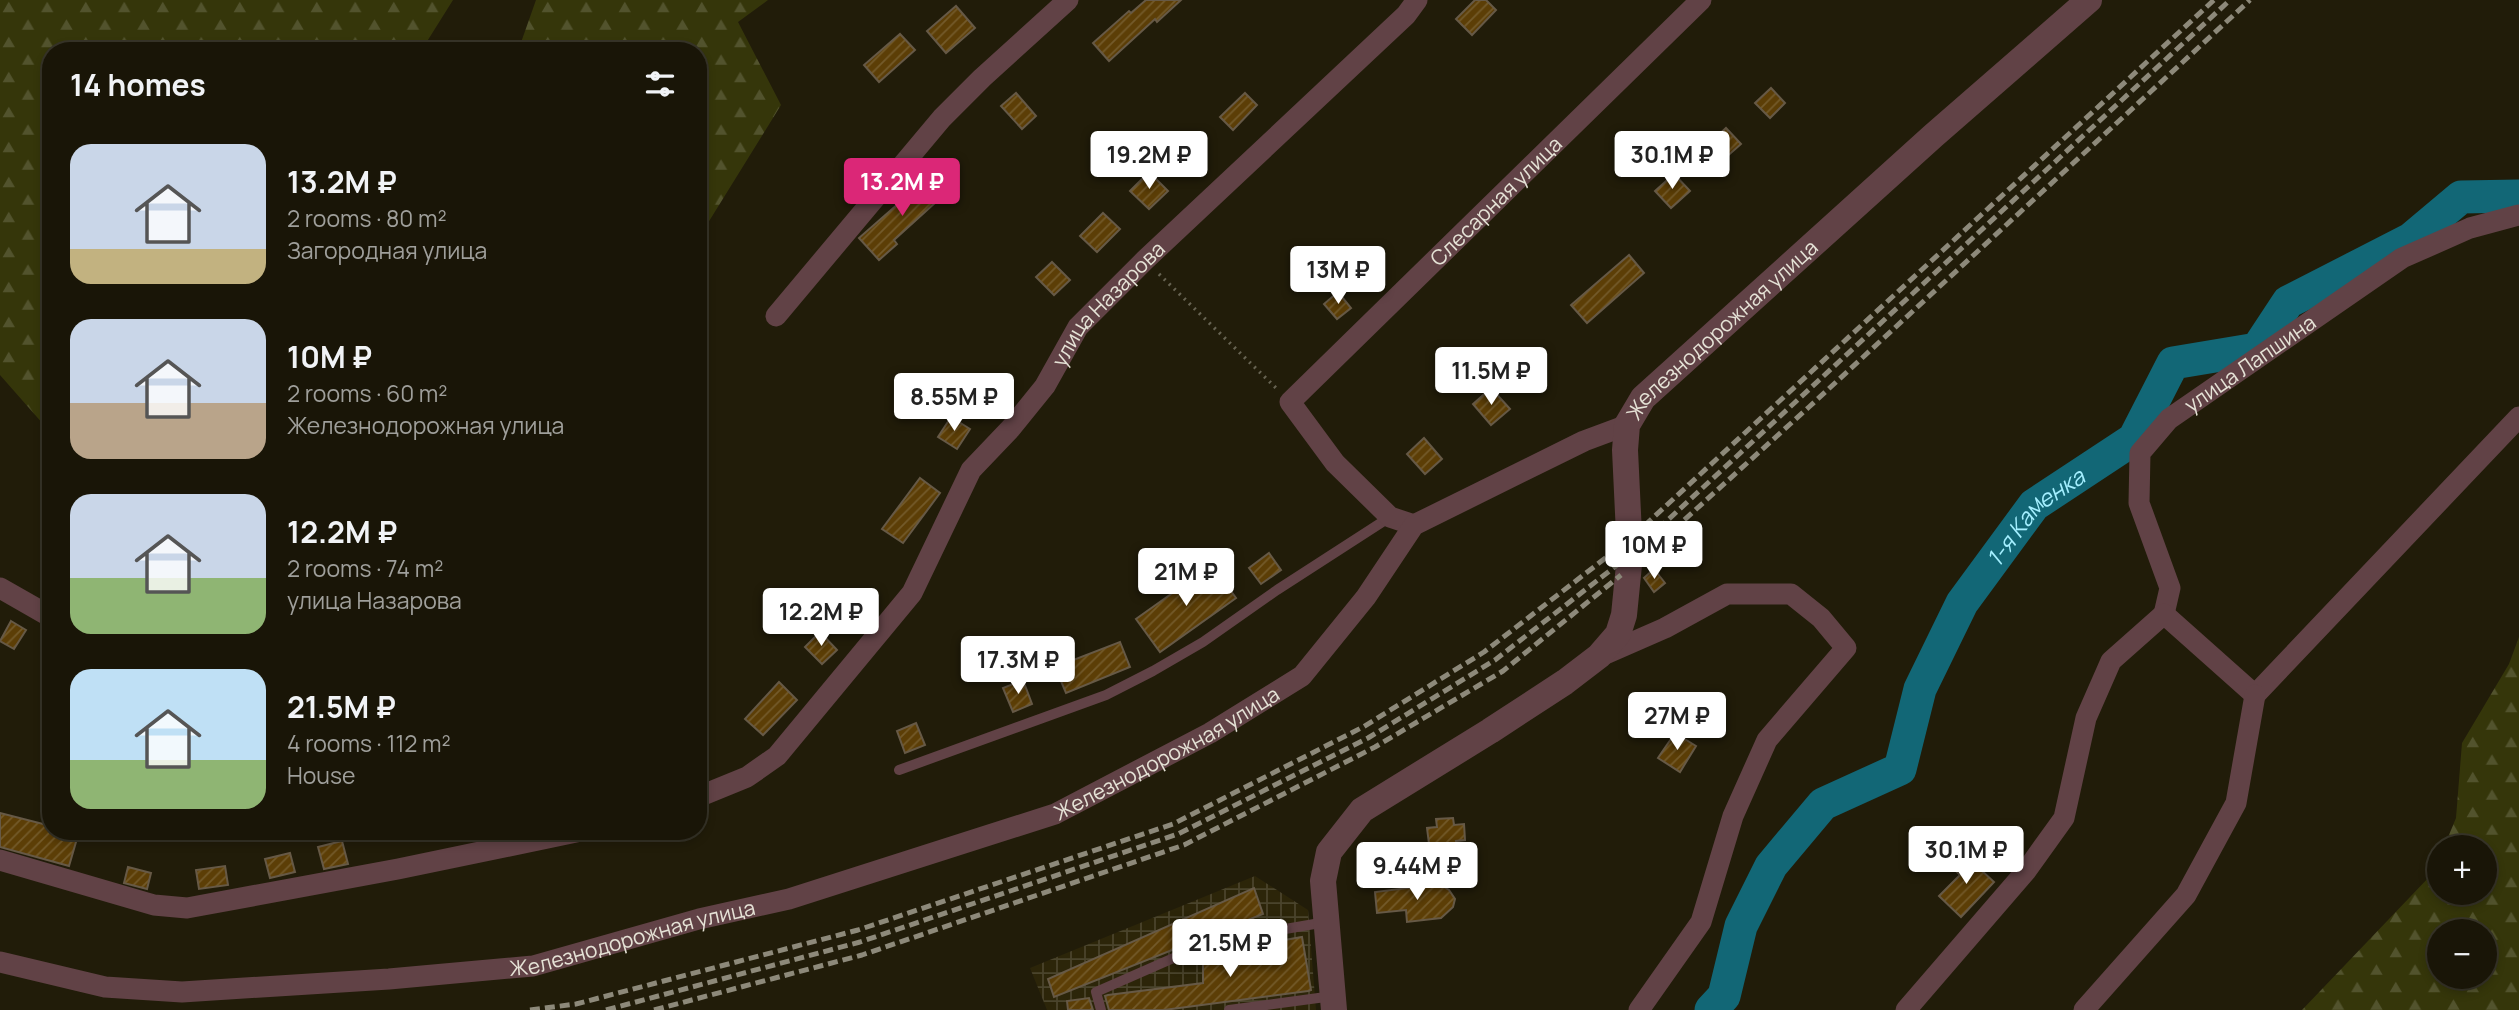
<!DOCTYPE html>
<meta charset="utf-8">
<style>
body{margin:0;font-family:Manrope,sans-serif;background:#262215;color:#f1f3f6;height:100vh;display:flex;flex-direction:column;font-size:26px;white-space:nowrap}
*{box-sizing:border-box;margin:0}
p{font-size:23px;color:#9f9f9b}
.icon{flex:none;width:38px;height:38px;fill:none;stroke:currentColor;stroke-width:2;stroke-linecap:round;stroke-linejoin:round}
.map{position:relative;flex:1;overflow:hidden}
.drawer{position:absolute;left:42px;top:42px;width:665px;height:798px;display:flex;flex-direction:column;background:#191507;border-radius:28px;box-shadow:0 4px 10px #0003,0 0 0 2px #373428}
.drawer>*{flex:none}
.tools{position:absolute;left:2427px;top:835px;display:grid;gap:14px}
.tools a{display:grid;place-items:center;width:70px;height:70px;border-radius:50%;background:#191507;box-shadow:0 4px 10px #0003,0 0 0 2px #373428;font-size:35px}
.price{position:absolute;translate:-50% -60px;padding:0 16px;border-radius:7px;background:#fff;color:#222;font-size:23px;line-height:46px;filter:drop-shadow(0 2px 4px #0008)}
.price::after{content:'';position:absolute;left:50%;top:42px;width:21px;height:16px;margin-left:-10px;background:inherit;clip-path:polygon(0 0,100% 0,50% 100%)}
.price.selected{background:#db2777;color:#fff}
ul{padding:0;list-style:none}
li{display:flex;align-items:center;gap:21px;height:175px;padding:0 28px}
li span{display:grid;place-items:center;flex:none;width:196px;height:140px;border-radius:21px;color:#555}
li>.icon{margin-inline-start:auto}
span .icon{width:84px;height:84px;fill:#fffc;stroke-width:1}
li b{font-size:30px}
h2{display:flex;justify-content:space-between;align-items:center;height:84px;padding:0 28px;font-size:30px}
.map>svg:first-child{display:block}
.industrial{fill:url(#industrial-grid)}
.forest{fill:url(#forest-firs);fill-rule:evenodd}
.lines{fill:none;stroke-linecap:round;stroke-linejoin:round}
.river{stroke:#126776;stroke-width:33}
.building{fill:url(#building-hatch);stroke:#665946;stroke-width:2}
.path{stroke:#676352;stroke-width:3.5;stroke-dasharray:2 5;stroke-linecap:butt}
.service{stroke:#614246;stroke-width:10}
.minor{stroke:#614246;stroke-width:21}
.tertiary{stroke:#614246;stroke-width:26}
.rail{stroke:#8d897a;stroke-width:5;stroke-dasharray:10 5;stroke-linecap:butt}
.labels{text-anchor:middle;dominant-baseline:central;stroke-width:5;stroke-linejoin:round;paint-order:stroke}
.street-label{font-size:21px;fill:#e5e2d6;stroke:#090702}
.water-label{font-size:23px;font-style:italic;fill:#a4efff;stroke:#090702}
</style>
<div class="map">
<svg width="2519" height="1010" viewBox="0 0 2519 1010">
<defs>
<pattern id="industrial-grid" width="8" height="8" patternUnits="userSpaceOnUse" patternTransform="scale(1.75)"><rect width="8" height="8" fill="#2c2509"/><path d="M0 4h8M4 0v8" fill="none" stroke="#4a442c"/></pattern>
<pattern id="forest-firs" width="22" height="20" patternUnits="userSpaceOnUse" patternTransform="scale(1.75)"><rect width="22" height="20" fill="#35360a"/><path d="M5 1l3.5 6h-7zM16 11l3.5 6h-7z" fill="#52532d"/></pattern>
<pattern id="building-hatch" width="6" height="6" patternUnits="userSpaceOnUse" patternTransform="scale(1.75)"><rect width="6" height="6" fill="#5c3e06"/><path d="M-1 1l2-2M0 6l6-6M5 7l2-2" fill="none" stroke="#735a2a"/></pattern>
</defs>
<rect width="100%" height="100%" fill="#211c09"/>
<path class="industrial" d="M 1255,876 L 1308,910 L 1316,1010 L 1047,1010 L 1030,968 Z"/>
<g class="forest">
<path d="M 0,0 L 453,0 L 421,51 L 51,51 L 51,433 L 0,375 Z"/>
<path d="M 536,0 L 768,0 L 738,22 L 781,105 L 698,239 L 698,51 L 518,51 Z"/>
<path d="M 2519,637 L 2519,1010 L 2302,1010 L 2432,874 L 2439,857 L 2440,892 L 2485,892 L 2485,847 L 2444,847 L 2456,818 L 2462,743 L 2509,664 ZM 2485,931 L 2485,976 L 2440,976 L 2440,931 Z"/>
</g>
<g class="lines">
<path class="river" id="s1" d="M 1711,1010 L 1724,996 L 1741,926 L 1771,866 L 1823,804 L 1900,769 L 1920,689 L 1962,603 L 2034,505 L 2134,439 L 2173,363 L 2257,349 L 2288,302 L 2411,239 L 2461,197 L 2519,196"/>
</g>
<g class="building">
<path d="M 1146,0 L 1181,0 L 1157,22 L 1155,19 L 1109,61 L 1093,43 L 1129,11 L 1131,13 Z"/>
<path d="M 1475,0 L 1486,0 L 1496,10 L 1472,35 L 1456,19 Z"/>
<path d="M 956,6 L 975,28 L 946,53 L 927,31 Z"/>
<path d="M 900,34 L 915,50 L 879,82 L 864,65 Z"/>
<path d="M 1771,88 L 1785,103 L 1770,118 L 1755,103 Z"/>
<path d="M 1016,93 L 1036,116 L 1022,129 L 1001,106 Z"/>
<path d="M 1245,93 L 1257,105 L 1233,130 L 1220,117 Z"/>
<path d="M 1726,128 L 1741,144 L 1714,168 L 1699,153 Z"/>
<path d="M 1149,172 L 1168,191 L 1149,209 L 1130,191 Z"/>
<path d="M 1674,174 L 1690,191 L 1671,208 L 1655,191 Z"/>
<path d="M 930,176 L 946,193 L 894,240 L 897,244 L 879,260 L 859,238 Z"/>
<path d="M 1103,213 L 1120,229 L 1097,252 L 1080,236 Z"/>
<path d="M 1629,255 L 1644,273 L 1587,323 L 1571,305 Z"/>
<path d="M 1052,262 L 1070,280 L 1054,295 L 1036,277 Z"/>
<path d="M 1338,292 L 1351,308 L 1337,319 L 1324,304 Z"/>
<path d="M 1531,351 L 1544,365 L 1525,382 L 1513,367 Z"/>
<path d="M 1491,388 L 1510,409 L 1491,425 L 1473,404 Z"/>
<path d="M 951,417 L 970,429 L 957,449 L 938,437 Z"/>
<path d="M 1424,438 L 1442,459 L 1425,474 L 1407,454 Z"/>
<path d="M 920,478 L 940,493 L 903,543 L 882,529 Z"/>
<path d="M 1269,553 L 1281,570 L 1261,584 L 1249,568 Z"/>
<path d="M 1212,565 L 1236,598 L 1160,652 L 1136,619 Z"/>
<path d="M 1654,569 L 1665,583 L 1654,592 L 1644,578 Z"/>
<path d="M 11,621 L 26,630 L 14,649 L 0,641 Z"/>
<path d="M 820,632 L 837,650 L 822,664 L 805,647 Z"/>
<path d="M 1120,642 L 1130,667 L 1066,693 L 1055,667 Z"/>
<path d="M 1023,680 L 1032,704 L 1013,712 L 1003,688 Z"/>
<path d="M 779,682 L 797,700 L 763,735 L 745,719 Z"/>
<path d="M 916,723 L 925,745 L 905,753 L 897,731 Z"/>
<path d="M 1675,733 L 1696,746 L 1680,772 L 1658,758 Z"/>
<path d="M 0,813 L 51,826 L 51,831 L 67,831 L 78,835 L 69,866 L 0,847 Z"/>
<path d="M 1453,818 L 1454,825 L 1464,824 L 1465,840 L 1456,841 L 1457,850 L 1439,852 L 1438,843 L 1429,844 L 1427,828 L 1437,827 L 1436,819 Z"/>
<path d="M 342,841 L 348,864 L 324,869 L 318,847 Z"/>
<path d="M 290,853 L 295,872 L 270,878 L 265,859 Z"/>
<path d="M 1964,854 L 1994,882 L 1961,917 L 1939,896 L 1960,875 L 1952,867 Z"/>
<path d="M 225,866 L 228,885 L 199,889 L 196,870 Z"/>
<path d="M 128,867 L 151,873 L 147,889 L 124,883 Z"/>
<path d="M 1439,884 L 1449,890 L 1455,899 L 1453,907 L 1441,918 L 1407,922 L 1406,910 L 1377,913 L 1375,892 Z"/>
<path d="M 1254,888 L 1263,914 L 1054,997 L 1048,979 Z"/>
<path d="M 1302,937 L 1311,990 L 1308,991 L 1164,1010 L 1109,1010 L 1105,996 L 1108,995 L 1203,983 L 1203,956 L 1232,949 Z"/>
<path d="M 1089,998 L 1093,1010 L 1068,1010 L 1067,1001 Z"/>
</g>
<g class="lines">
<path class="path" d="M 1159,274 L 1276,388"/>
<g class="service">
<path d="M 899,770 L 1106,695 L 1153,671 L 1203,642 L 1277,590 L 1390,517"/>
<path d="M 1101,1010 L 1096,992 L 1185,953 L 1256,934 L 1326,922"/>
<path d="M 1229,1010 L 1333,996"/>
</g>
<g class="minor">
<path d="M 776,316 L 942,118 L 982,78 L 1068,0"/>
<path id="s2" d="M 1414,525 L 1390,517 L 1335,463 L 1290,402 L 1701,0"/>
<path d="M 0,588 L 51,617"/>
<path id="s3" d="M 2164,614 L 2170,588 L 2139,503 L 2140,453 L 2169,419 L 2402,258 L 2470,228 L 2519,215"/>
<path d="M 1601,656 L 1665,628 L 1727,594 L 1791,594 L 1821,618 L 1846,648 L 1767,740 L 1733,816 L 1701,922 L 1639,1010"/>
<path id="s4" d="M 698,797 L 747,777 L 777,756 L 912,593 L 971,470 L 1011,428 L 1045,386 L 1078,327 L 1145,260 L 1406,15 L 1417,0"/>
<path d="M 0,860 L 154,905 L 187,908 L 398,869 L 581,831"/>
<path id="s5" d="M 0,962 L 105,987 L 182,992 L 389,979 L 533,966 L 699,919 L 789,899 L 1055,814 L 1210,733 L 1302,676 L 1366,597 L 1414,525 L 1584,441 L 1627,425"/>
<path d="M 1906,1010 L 2026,871 L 2064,818 L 2086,718 L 2111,661 L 2164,614 L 2255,695 L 2519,417"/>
<path d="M 2084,1010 L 2186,895 L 2236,803 L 2255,695"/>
</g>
<path class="tertiary" id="s6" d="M 1334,1010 L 1323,881 L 1329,852 L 1362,810 L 1490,731 L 1565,682 L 1599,656 L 1618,634 L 1624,615 L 1630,555 L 1625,450 L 1627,425 L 1643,398 L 1933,136 L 2089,0"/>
<g class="rail">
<path d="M 1651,550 L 1809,407 L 2250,0"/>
<path d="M 530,1010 L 576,1004 L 858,930 L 1173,824 L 1363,727 L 1484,652 L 1630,539 L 2214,0"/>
<path d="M 606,1010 L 860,942 L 1178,834 L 1368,738 L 1495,660 L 1630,555 L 2230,0"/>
<path d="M 654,1010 L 862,955 L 1184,845 L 1375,747 L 1503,671 L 1621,575"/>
</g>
</g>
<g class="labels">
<g class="street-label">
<text stroke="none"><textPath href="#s2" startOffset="466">Слесарная улица</textPath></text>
<text stroke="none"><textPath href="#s4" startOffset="654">улица Назарова</textPath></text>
<text stroke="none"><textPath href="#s6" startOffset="870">Железнодорожная улица</textPath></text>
<text stroke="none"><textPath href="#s3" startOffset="310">улица Лапшина</textPath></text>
<text stroke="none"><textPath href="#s5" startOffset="1208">Железнодорожная улица</textPath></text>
<text stroke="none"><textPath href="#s5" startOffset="640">Железнодорожная улица</textPath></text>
</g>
<g class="water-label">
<text stroke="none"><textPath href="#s1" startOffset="616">1-я Каменка</textPath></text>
</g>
</g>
</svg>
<div class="tools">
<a>+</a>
<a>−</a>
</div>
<b class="price" style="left:1149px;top:191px">19.2M ₽</b>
<b class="price" style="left:1672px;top:191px">30.1M ₽</b>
<b class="price selected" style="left:902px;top:218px">13.2M ₽</b>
<b class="price" style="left:1338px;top:306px">13M ₽</b>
<b class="price" style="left:1491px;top:407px">11.5M ₽</b>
<b class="price" style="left:954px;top:433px">8.55M ₽</b>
<b class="price" style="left:1654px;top:581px">10M ₽</b>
<b class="price" style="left:1186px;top:608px">21M ₽</b>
<b class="price" style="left:821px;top:648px">12.2M ₽</b>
<b class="price" style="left:1018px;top:696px">17.3M ₽</b>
<b class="price" style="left:1677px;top:752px">27M ₽</b>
<b class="price" style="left:1966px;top:886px">30.1M ₽</b>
<b class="price" style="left:1417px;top:902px">9.44M ₽</b>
<b class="price" style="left:1230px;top:979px">21.5M ₽</b>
<section class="drawer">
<h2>14 homes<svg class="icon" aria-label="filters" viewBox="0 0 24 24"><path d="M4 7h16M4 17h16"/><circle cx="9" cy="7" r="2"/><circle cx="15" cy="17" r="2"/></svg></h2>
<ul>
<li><span style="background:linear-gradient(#c9d6e8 75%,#c2b280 0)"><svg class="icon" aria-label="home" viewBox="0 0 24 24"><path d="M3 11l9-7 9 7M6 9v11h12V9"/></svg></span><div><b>13.2M ₽</b><p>2 rooms · 80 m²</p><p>Загородная улица</p></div></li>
<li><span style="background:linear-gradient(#c9d6e8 60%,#b9a48a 0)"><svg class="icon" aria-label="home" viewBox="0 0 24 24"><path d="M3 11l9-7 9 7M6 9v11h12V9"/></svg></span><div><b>10M ₽</b><p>2 rooms · 60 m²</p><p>Железнодорожная улица</p></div></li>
<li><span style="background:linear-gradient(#c9d6e8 60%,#8fb573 0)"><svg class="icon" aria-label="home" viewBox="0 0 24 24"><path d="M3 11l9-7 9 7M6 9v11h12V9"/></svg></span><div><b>12.2M ₽</b><p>2 rooms · 74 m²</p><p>улица Назарова</p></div></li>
<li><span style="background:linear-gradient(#bfe0f5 65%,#8fb573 0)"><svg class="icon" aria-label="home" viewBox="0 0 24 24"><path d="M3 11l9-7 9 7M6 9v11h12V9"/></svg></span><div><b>21.5M ₽</b><p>4 rooms · 112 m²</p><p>House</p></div></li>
</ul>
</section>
</div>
